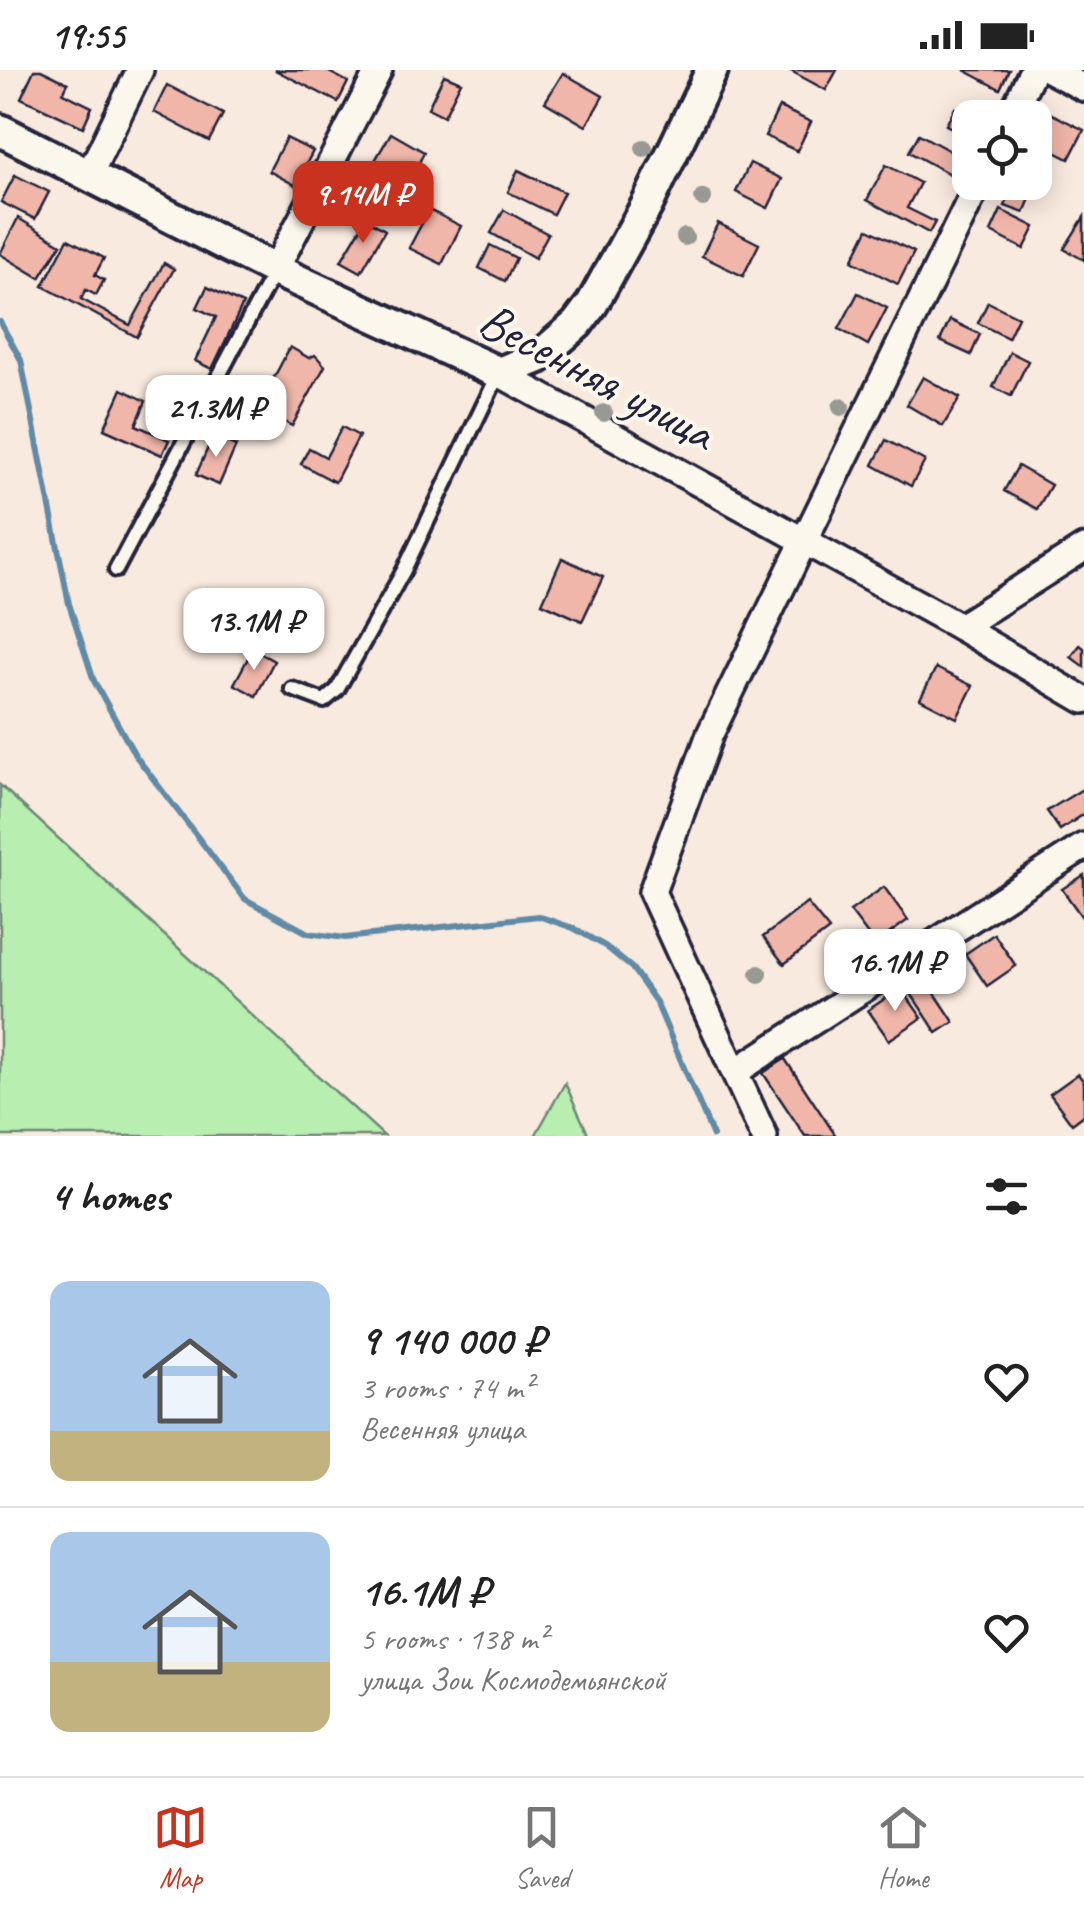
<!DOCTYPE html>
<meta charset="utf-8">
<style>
body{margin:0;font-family:Caveat,sans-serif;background:#f6f6f6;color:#222;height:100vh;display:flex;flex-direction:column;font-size:38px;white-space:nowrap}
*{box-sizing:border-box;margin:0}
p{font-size:32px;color:#767676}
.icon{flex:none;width:55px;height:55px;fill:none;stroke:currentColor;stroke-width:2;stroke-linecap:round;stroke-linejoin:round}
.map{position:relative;height:1066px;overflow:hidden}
.sheet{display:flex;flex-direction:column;background:#fff;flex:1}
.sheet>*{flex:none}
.fabs{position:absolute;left:952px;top:30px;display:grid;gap:20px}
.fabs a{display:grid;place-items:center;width:100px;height:100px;border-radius:20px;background:#fff;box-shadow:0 5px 25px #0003;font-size:50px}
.price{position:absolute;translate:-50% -85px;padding:0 22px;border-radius:20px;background:#fff;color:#222;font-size:32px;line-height:65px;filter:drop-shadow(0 2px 5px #0008)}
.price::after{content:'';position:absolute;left:50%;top:60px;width:30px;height:22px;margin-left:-15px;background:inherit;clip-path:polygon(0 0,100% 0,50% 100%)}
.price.selected{background:#c8321e;color:#fff}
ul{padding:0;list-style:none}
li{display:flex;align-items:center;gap:30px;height:250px;padding:0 50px}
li+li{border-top:2px solid #e0e0e0}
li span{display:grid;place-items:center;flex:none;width:280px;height:200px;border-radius:20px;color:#555}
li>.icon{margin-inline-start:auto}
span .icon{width:120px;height:120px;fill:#fffc;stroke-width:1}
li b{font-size:42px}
h2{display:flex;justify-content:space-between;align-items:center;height:120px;padding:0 50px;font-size:42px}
.status{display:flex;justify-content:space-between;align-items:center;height:70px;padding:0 50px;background:#fff;direction:ltr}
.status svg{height:28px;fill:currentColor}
.dock{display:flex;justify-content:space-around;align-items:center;height:140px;border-top:2px solid #e0e0e0;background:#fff;font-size:28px;color:#767676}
.dock a{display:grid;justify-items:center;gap:5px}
.dock .selected{color:#c8321e}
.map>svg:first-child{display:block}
.green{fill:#b8eeb0;stroke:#6d8876;stroke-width:2.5}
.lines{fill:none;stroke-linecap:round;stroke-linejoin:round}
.stream{stroke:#608aa5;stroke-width:6}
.building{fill:#f0b6aa;stroke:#22223b;stroke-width:2.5}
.service-casing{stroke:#22223b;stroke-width:20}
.minor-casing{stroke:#22223b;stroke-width:32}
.tertiary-casing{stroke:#22223b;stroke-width:38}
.service{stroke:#fbf7ec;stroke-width:12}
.minor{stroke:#fbf7ec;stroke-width:25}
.tertiary{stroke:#fbf7ec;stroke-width:30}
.tree{fill:#989895}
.labels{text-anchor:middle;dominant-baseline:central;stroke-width:8;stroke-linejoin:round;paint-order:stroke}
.street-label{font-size:50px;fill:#22223b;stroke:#fbf7ec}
</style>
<div class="status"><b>19:55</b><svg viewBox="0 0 49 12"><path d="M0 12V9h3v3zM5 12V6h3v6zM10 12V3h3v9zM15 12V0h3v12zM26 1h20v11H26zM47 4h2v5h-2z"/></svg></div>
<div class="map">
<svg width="1084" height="1066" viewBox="0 0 1084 1066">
<rect width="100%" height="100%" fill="#f9eadf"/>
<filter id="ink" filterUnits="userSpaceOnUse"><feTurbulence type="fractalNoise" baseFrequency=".01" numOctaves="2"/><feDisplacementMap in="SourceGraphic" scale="20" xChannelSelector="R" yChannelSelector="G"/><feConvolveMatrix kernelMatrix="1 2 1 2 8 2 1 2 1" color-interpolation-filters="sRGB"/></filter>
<g filter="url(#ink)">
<g class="green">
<path d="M 0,715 L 384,1066 L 0,1066 Z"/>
<path d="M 565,1013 L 589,1066 L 535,1066 Z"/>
</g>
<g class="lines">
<path class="stream" d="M 0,252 L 21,290 L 69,534 L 94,611 L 135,685 L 245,829 L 308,863 L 345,868 L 538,846 L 573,858 L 605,876 L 632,898 L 656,932 L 713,1066"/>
</g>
<g class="building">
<path d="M 34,0 L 41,0 L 68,13 L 63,23 L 92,37 L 83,57 L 21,28 Z"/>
<path d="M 275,0 L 325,0 L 348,12 L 338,32 Z"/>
<path d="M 789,0 L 837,0 L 826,20 Z"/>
<path d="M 964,0 L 1009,0 L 1000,19 Z"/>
<path d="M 563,3 L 603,26 L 586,56 L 545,32 Z"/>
<path d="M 444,5 L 461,12 L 444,46 L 428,38 Z"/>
<path d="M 167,15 L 223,44 L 209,71 L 154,42 Z"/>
<path d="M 779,37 L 811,52 L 797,81 L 765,66 Z"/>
<path d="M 955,38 L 973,48 L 970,48 L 970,67 L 946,55 Z"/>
<path d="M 1052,44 L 1084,60 L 1069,89 L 1037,73 Z"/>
<path d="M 391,63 L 424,82 L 410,112 L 374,92 Z"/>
<path d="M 919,64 L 966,90 L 957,108 L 909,82 Z"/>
<path d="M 286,68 L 313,81 L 295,115 L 269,101 Z"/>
<path d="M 750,93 L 782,109 L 768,138 L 736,122 Z"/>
<path d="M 886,95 L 920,113 L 907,138 L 935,152 L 929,163 L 867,130 Z"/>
<path d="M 518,100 L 564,122 L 553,144 L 508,122 Z"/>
<path d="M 15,105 L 49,122 L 35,149 L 1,132 Z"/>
<path d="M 1012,118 L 1031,126 L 1024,143 L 1005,136 Z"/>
<path d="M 429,140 L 461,156 L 442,194 L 409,178 Z"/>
<path d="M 504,140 L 548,164 L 535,188 L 491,163 Z"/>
<path d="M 1001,140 L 1035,157 L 1024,179 L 991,162 Z"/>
<path d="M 1084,147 L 1084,190 L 1064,179 Z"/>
<path d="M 18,148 L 61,174 L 40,208 L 0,184 Z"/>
<path d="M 366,149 L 385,160 L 361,202 L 341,191 Z"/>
<path d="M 718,153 L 759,174 L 743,206 L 702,186 Z"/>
<path d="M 868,159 L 914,182 L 898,214 L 852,191 Z"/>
<path d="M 68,169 L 104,188 L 95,205 L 104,210 L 96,225 L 86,220 L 81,229 L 130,255 L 164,193 L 174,199 L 137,267 L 43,216 Z"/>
<path d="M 490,175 L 516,188 L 505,211 L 479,198 Z"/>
<path d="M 207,217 L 243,234 L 212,299 L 195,291 L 216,247 L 197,238 Z"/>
<path d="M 858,223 L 887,238 L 868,275 L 839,259 Z"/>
<path d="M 988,232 L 1018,247 L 1008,268 L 978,253 Z"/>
<path d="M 950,250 L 980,264 L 971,285 L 940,271 Z"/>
<path d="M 290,277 L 309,288 L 315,285 L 325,296 L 292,356 L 264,340 L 275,320 L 269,317 Z"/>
<path d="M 1010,282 L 1028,291 L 1011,326 L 993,317 Z"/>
<path d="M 923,307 L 960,328 L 943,356 L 907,335 Z"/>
<path d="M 122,319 L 146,331 L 136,355 L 169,370 L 162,385 L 104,359 Z"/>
<path d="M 342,357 L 359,366 L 335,412 L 301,394 L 309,378 L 326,387 Z"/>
<path d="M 213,366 L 236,376 L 219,415 L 196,405 Z"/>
<path d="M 886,370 L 925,391 L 911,416 L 873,395 Z"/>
<path d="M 1018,396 L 1051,415 L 1037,439 L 1004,421 Z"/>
<path d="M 562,488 L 603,507 L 582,551 L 542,533 Z"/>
<path d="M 1080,575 L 1084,578 L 1084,597 L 1071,587 Z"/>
<path d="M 253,579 L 274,591 L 256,626 L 234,614 Z"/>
<path d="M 936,598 L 973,616 L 957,648 L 920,629 Z"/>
<path d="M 1084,718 L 1084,744 L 1060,760 L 1047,741 Z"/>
<path d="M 1084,805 L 1084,850 L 1062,819 Z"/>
<path d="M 884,817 L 908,850 L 875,874 L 850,841 Z"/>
<path d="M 807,833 L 829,860 L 784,894 L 763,867 Z"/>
<path d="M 994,864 L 1016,896 L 987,916 L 965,884 Z"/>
<path d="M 923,905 L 954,952 L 937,963 L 906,916 Z"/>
<path d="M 901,918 L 922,948 L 889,970 L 868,940 Z"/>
<path d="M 785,989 L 836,1066 L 805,1066 L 763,1003 Z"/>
<path d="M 1078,1004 L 1084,1012 L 1084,1045 L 1072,1054 L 1050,1024 Z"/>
</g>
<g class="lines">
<g class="service-casing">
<g id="service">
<path d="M 116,500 L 274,202"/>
<path d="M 292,619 L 324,631 L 337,620 L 404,500 L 499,303"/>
</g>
</g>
<g class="minor-casing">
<g id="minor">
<path d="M 1050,0 L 1084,18"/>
<path d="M 1010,48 L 1033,0"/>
<path d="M 89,105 L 140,0"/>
<path d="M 275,200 L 379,0"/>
<path d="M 499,303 L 960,557 L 1084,630"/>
<path d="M 960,557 L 1084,478"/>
<path d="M 735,1002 L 1084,776"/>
<path d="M 764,1066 L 652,822 L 710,664 L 979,112"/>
</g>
</g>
<g class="tertiary-casing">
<path id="tertiary" d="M 0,60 L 275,200 L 499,303 L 539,287 L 577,254 L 592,234 L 647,135 L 712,0"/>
</g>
<use href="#service" class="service"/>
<use href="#minor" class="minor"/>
<use href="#tertiary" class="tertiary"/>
</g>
<g class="tree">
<circle cx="644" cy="78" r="9"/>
<circle cx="703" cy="128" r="9"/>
<circle cx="685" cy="167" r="9"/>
<circle cx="841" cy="337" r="9"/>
<circle cx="604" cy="343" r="9"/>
<circle cx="759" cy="904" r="9"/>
</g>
</g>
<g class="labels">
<g class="street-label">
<text transform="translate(597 306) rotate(28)">Весенняя улица</text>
</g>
</g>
</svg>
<div class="fabs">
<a><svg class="icon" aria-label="locate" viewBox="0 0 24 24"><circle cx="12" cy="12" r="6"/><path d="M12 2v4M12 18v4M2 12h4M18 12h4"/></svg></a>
</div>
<b class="price selected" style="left:363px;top:176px">9.14M ₽</b>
<b class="price" style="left:216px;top:390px">21.3M ₽</b>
<b class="price" style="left:254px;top:603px">13.1M ₽</b>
<b class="price" style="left:895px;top:944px">16.1M ₽</b>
</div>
<section class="sheet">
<h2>4 homes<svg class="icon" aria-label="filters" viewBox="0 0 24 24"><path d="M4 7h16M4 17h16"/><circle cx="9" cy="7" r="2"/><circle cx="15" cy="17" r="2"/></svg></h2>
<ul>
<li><span style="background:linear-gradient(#a9c7e8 75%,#c2b280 0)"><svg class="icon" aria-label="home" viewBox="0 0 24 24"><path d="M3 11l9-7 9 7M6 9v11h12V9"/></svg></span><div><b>9 140 000 ₽</b><p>3 rooms · 74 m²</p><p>Весенняя улица</p></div><svg class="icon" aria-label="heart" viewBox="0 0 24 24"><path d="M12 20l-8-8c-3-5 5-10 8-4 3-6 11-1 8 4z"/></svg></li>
<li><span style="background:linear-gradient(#a9c7e8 65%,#c2b280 0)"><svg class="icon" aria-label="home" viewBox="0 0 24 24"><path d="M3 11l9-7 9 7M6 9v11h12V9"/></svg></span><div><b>16.1M ₽</b><p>5 rooms · 138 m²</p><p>улица Зои Космодемьянской</p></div><svg class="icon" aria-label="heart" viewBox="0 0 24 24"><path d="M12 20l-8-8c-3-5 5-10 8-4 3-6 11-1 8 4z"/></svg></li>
</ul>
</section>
<nav class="dock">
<a class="selected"><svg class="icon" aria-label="map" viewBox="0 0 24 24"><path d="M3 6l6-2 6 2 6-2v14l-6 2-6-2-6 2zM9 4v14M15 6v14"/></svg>Map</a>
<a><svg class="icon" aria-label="saved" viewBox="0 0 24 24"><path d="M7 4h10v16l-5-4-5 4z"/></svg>Saved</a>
<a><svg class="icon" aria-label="home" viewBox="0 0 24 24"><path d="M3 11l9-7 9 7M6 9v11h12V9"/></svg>Home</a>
</nav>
